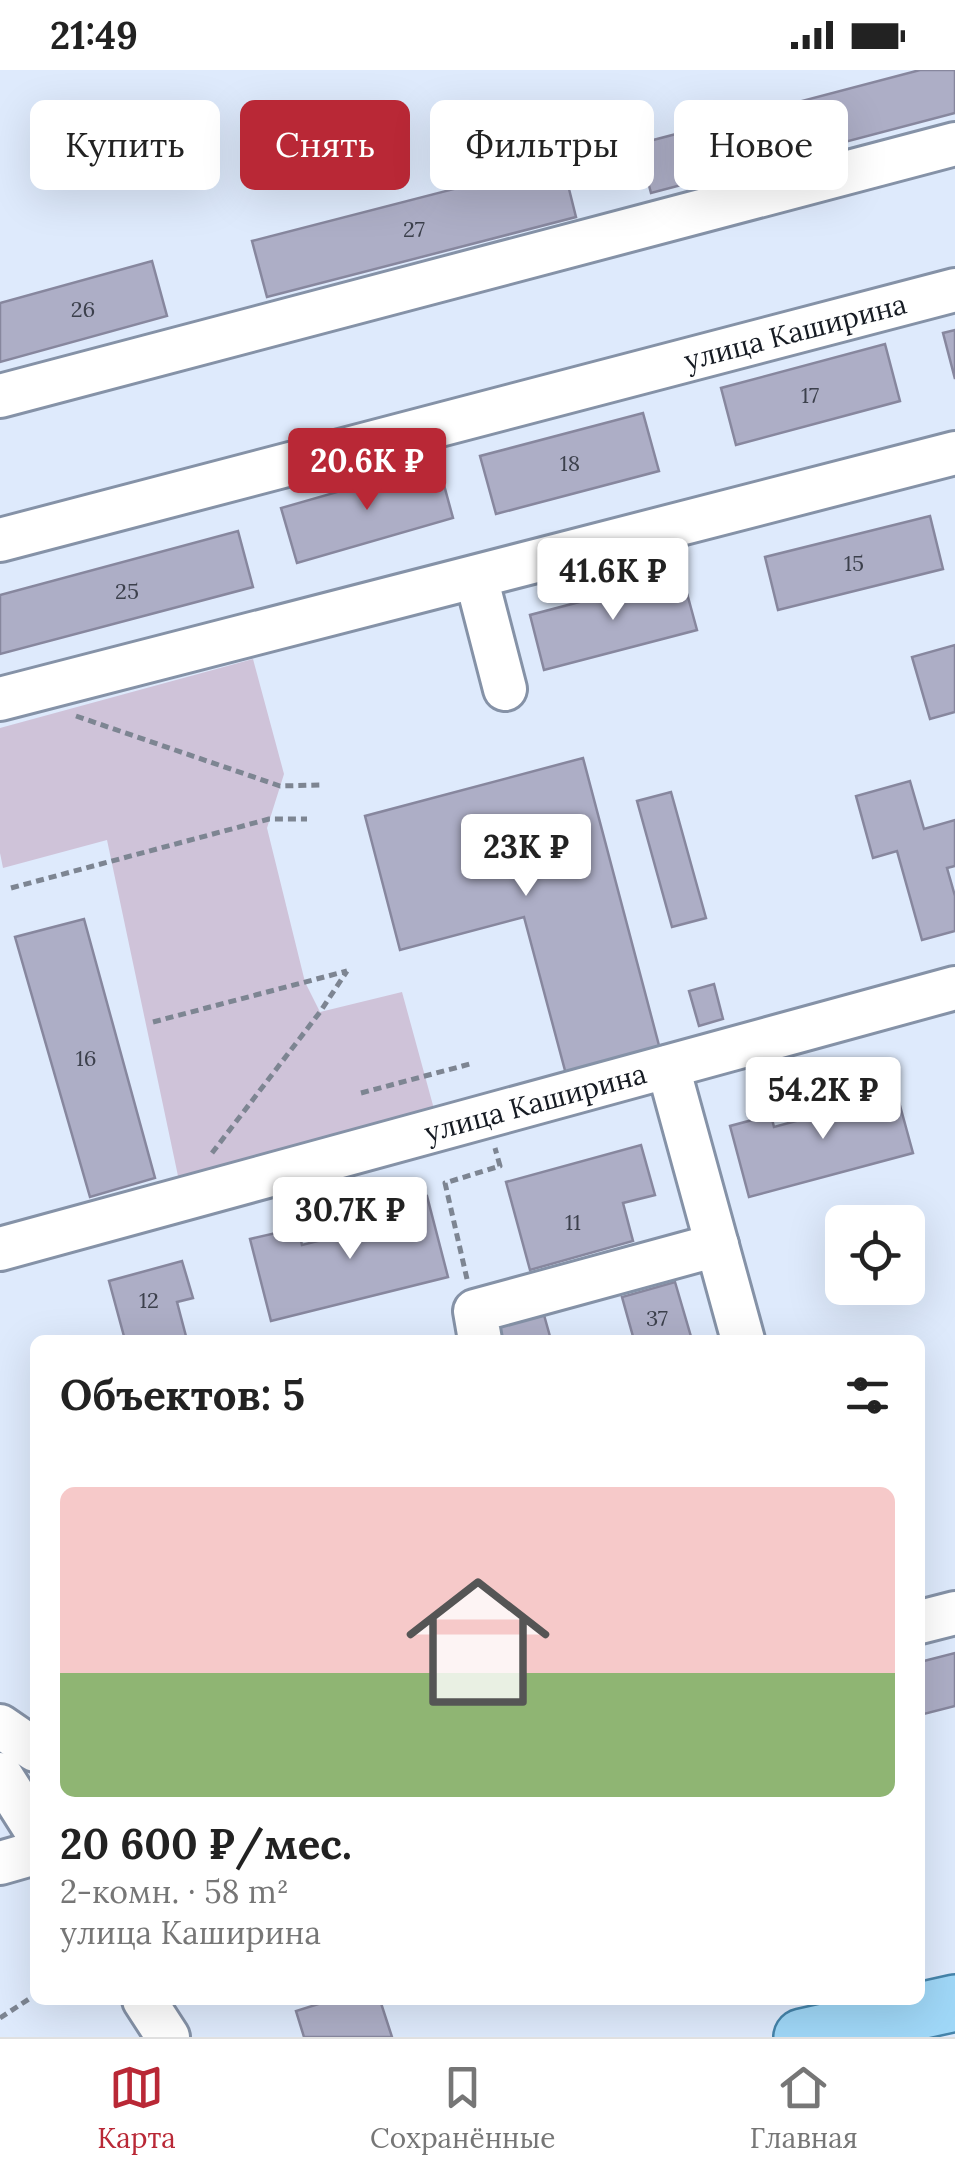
<!DOCTYPE html>
<html lang="ru">
<meta charset="utf-8">
<style>
body{margin:0;font-family:Lora,serif;background:#f2f2f2;color:#222;height:100vh;display:flex;flex-direction:column;font-size:38px;white-space:nowrap}
*{box-sizing:border-box;margin:0}
p{font-size:32px;color:#767676}
.icon{flex:none;width:55px;height:55px;fill:none;stroke:currentColor;stroke-width:2;stroke-linecap:round;stroke-linejoin:round}
.map{position:relative;flex:1;overflow:hidden}
.sheet{position:absolute;left:30px;top:1265px;width:895px;height:670px;display:flex;flex-direction:column;background:#fff;border-radius:15px;box-shadow:0 10px 40px #0002}
.sheet>*{flex:none}
.guide{position:absolute;left:30px;top:30px;width:895px;height:90px;display:flex;gap:20px}
.controls{position:absolute;left:825px;top:1135px;display:grid;gap:20px}
.controls a{display:grid;place-items:center;width:100px;height:100px;border-radius:15px;background:#fff;box-shadow:0 10px 40px #0002;font-size:50px}
.price{position:absolute;translate:-50% -85px;padding:0 22px;border-radius:10px;background:#fff;color:#222;font-size:32px;line-height:65px;filter:drop-shadow(0 2px 5px #0008)}
.price::after{content:'';position:absolute;left:50%;top:60px;width:30px;height:22px;margin-left:-15px;background:inherit;clip-path:polygon(0 0,100% 0,50% 100%)}
.price.on{background:#b92836;color:#fff}
ul{padding:0;list-style:none}
li{display:grid;align-content:center;gap:20px;height:530px;padding:0 30px}
li+li{border-top:2px solid #e0e0e0}
li span{display:grid;place-items:center;height:310px;border-radius:15px;color:#555}
li>.icon{margin-inline-start:auto}
span .icon{width:180px;height:180px;fill:#fffc;stroke-width:1}
li b{font-size:42px}
h2{display:flex;justify-content:space-between;align-items:center;height:120px;padding:0 30px;font-size:42px}
.pill{padding:0 35px;border-radius:15px;background:#fff;box-shadow:0 10px 40px #0002;font-size:35px;line-height:90px}
.pill.on{background:#b92836;color:#fff}
.status{display:flex;justify-content:space-between;align-items:center;height:70px;padding:0 50px;background:#fff;direction:ltr}
.status svg{height:28px;fill:currentColor}
.menu{display:flex;justify-content:space-around;align-items:center;height:140px;border-top:2px solid #e0e0e0;background:#fff;font-size:28px;color:#767676}
.menu a{display:grid;justify-items:center;gap:5px}
.menu .on{color:#b92836}
.map>svg:first-child{display:block}
.green{fill:#cfc3d9}
.building{fill:#adaec6;stroke:#87879e;stroke-width:2.5}
.lines{fill:none;stroke-linecap:round;stroke-linejoin:round}
.minor-casing{stroke:#8592a7;stroke-width:48}
.major-casing{stroke:#4584aa;stroke-width:60}
.path{stroke:#7d8592;stroke-width:5;stroke-dasharray:8 5;stroke-linecap:butt}
.minor{stroke:#fff;stroke-width:42}
.major{stroke:#9fd7f7;stroke-width:55}
.labels{text-anchor:middle;dominant-baseline:central;stroke-width:8;stroke-linejoin:round;paint-order:stroke}
.number-label{font-size:22px;fill:#3c404c}
.street-label{font-size:28px;fill:#161b23;stroke:#deeafc}
</style>
<div class="status"><b>21:49</b><svg viewBox="0 0 49 12"><path d="M0 12V9h3v3zM5 12V6h3v6zM10 12V3h3v9zM15 12V0h3v12zM26 1h20v11H26zM47 4h2v5h-2z"/></svg></div>
<div class="map">
<svg width="955" height="1967" viewBox="0 0 955 1967">
<rect width="100%" height="100%" fill="#deeafc"/>
<path class="green" d="M 253,589 L 284,704 L 267,758 L 305,912 L 320,942 L 402,922 L 434,1039 L 198,1117 L 178,1106 L 107,770 L 3,798 L 0,783 L 0,658 Z"/>
<g class="building">
<path d="M 920,0 L 955,0 L 955,43 L 651,123 L 638,74 Z"/>
<path d="M 562,91 L 576,147 L 267,227 L 252,171 Z"/>
<path d="M 152,191 L 167,246 L 0,292 L 0,233 Z"/>
<path d="M 955,260 L 955,309 L 943,263 Z"/>
<path d="M 885,274 L 900,331 L 736,375 L 721,318 Z"/>
<path d="M 643,343 L 659,401 L 496,444 L 480,386 Z"/>
<path d="M 438,393 L 453,448 L 297,493 L 281,438 Z"/>
<path d="M 930,446 L 943,499 L 778,540 L 765,487 Z"/>
<path d="M 238,461 L 253,517 L 0,584 L 0,525 Z"/>
<path d="M 682,505 L 697,560 L 544,600 L 530,545 Z"/>
<path d="M 955,575 L 955,642 L 930,649 L 912,587 Z"/>
<path d="M 583,688 L 661,983 L 567,1008 L 524,847 L 400,880 L 365,746 Z"/>
<path d="M 910,711 L 924,759 L 955,750 L 955,796 L 947,798 L 955,826 L 955,861 L 922,870 L 897,781 L 873,788 L 856,726 Z"/>
<path d="M 671,722 L 706,848 L 672,857 L 637,731 Z"/>
<path d="M 84,849 L 155,1108 L 90,1127 L 15,867 Z"/>
<path d="M 714,914 L 723,949 L 699,956 L 689,921 Z"/>
<path d="M 893,1010 L 913,1083 L 749,1127 L 730,1056 L 771,1045 L 774,1057 L 855,1035 L 851,1020 Z"/>
<path d="M 641,1075 L 655,1125 L 623,1133 L 633,1171 L 530,1200 L 506,1112 Z"/>
<path d="M 427,1126 L 448,1207 L 271,1251 L 250,1169 L 298,1158 L 302,1175 L 385,1154 L 381,1138 Z"/>
<path d="M 182,1191 L 193,1228 L 177,1232 L 187,1270 L 125,1270 L 109,1211 Z"/>
<path d="M 675,1212 L 692,1270 L 634,1270 L 622,1227 Z"/>
<path d="M 544,1245 L 551,1270 L 492,1270 L 489,1259 Z"/>
<path d="M 955,1583 L 955,1636 L 920,1645 L 920,1592 Z"/>
<path d="M 331,1930 L 380,1930 L 392,1967 L 304,1967 L 296,1941 Z"/>
</g>
<g class="lines">
<g class="minor-casing">
<g id="minor">
<path d="M 0,326 L 955,74"/>
<path id="s1" d="M 0,470 L 955,220"/>
<path d="M 476,507 L 505,619"/>
<path d="M 0,629 L 955,383"/>
<path d="M 668,997 L 743,1270"/>
<path id="s2" d="M 0,1179 L 955,918"/>
<path d="M 480,1270 L 475,1241 L 717,1175"/>
<path d="M 920,1552 L 955,1543"/>
<path d="M 0,1656 L 35,1680"/>
<path d="M 0,1704 L 35,1759"/>
<path d="M 0,1793 L 35,1783"/>
<path d="M 144,1930 L 168,1967"/>
</g>
</g>
<g class="major-casing">
<path id="major" d="M 802,1967 L 955,1933"/>
</g>
<g class="path">
<path d="M 76,646 L 280,716 L 321,715"/>
<path d="M 11,818 L 269,749 L 307,749"/>
<path d="M 153,952 L 347,901"/>
<path d="M 361,1023 L 470,994"/>
<path d="M 212,1083 L 320,942 L 347,901"/>
<path d="M 467,1209 L 445,1113 L 500,1096 L 495,1078"/>
<path d="M 0,1948 L 35,1925"/>
</g>
<use href="#minor" class="minor"/>
<use href="#major" class="major"/>
</g>
<g class="labels">
<g class="number-label">
<text x="414" y="159">27</text>
<text x="83" y="239">26</text>
<text x="810" y="325">17</text>
<text x="570" y="393">18</text>
<text x="854" y="493">15</text>
<text x="127" y="521">25</text>
<text x="86" y="988">16</text>
<text x="573" y="1152">11</text>
<text x="149" y="1230">12</text>
<text x="657" y="1248">37</text>
</g>
<g class="street-label">
<text stroke="none"><textPath href="#s1" startOffset="822">улица Каширина</textPath></text>
<text stroke="none"><textPath href="#s2" startOffset="555">улица Каширина</textPath></text>
</g>
</g>
</svg>
<div class="controls">
<a><svg class="icon" aria-label="locate" viewBox="0 0 24 24"><circle cx="12" cy="12" r="6"/><path d="M12 2v4M12 18v4M2 12h4M18 12h4"/></svg></a>
</div>
<b class="price on" style="left:367px;top:443px">20.6K ₽</b>
<b class="price" style="left:613px;top:553px">41.6K ₽</b>
<b class="price" style="left:526px;top:829px">23K ₽</b>
<b class="price" style="left:823px;top:1072px">54.2K ₽</b>
<b class="price" style="left:350px;top:1192px">30.7K ₽</b>
<div class="guide">
<a class="pill">Купить</a>
<a class="pill on">Снять</a>
<a class="pill">Фильтры</a>
<a class="pill">Новое</a>
</div>
<section class="sheet">
<h2>Объектов: 5<svg class="icon" aria-label="filters" viewBox="0 0 24 24"><path d="M4 7h16M4 17h16"/><circle cx="9" cy="7" r="2"/><circle cx="15" cy="17" r="2"/></svg></h2>
<ul>
<li><span style="background:linear-gradient(#f6c9c9 60%,#8fb573 0)"><svg class="icon" aria-label="home" viewBox="0 0 24 24"><path d="M3 11l9-7 9 7M6 9v11h12V9"/></svg></span><div><b>20 600 ₽/мес.</b><p>2-комн. · 58 m²</p><p>улица Каширина</p></div></li>
</ul>
</section>
</div>
<nav class="menu">
<a class="on"><svg class="icon" aria-label="map" viewBox="0 0 24 24"><path d="M3 6l6-2 6 2 6-2v14l-6 2-6-2-6 2zM9 4v14M15 6v14"/></svg>Карта</a>
<a><svg class="icon" aria-label="saved" viewBox="0 0 24 24"><path d="M7 4h10v16l-5-4-5 4z"/></svg>Сохранённые</a>
<a><svg class="icon" aria-label="home" viewBox="0 0 24 24"><path d="M3 11l9-7 9 7M6 9v11h12V9"/></svg>Главная</a>
</nav>
